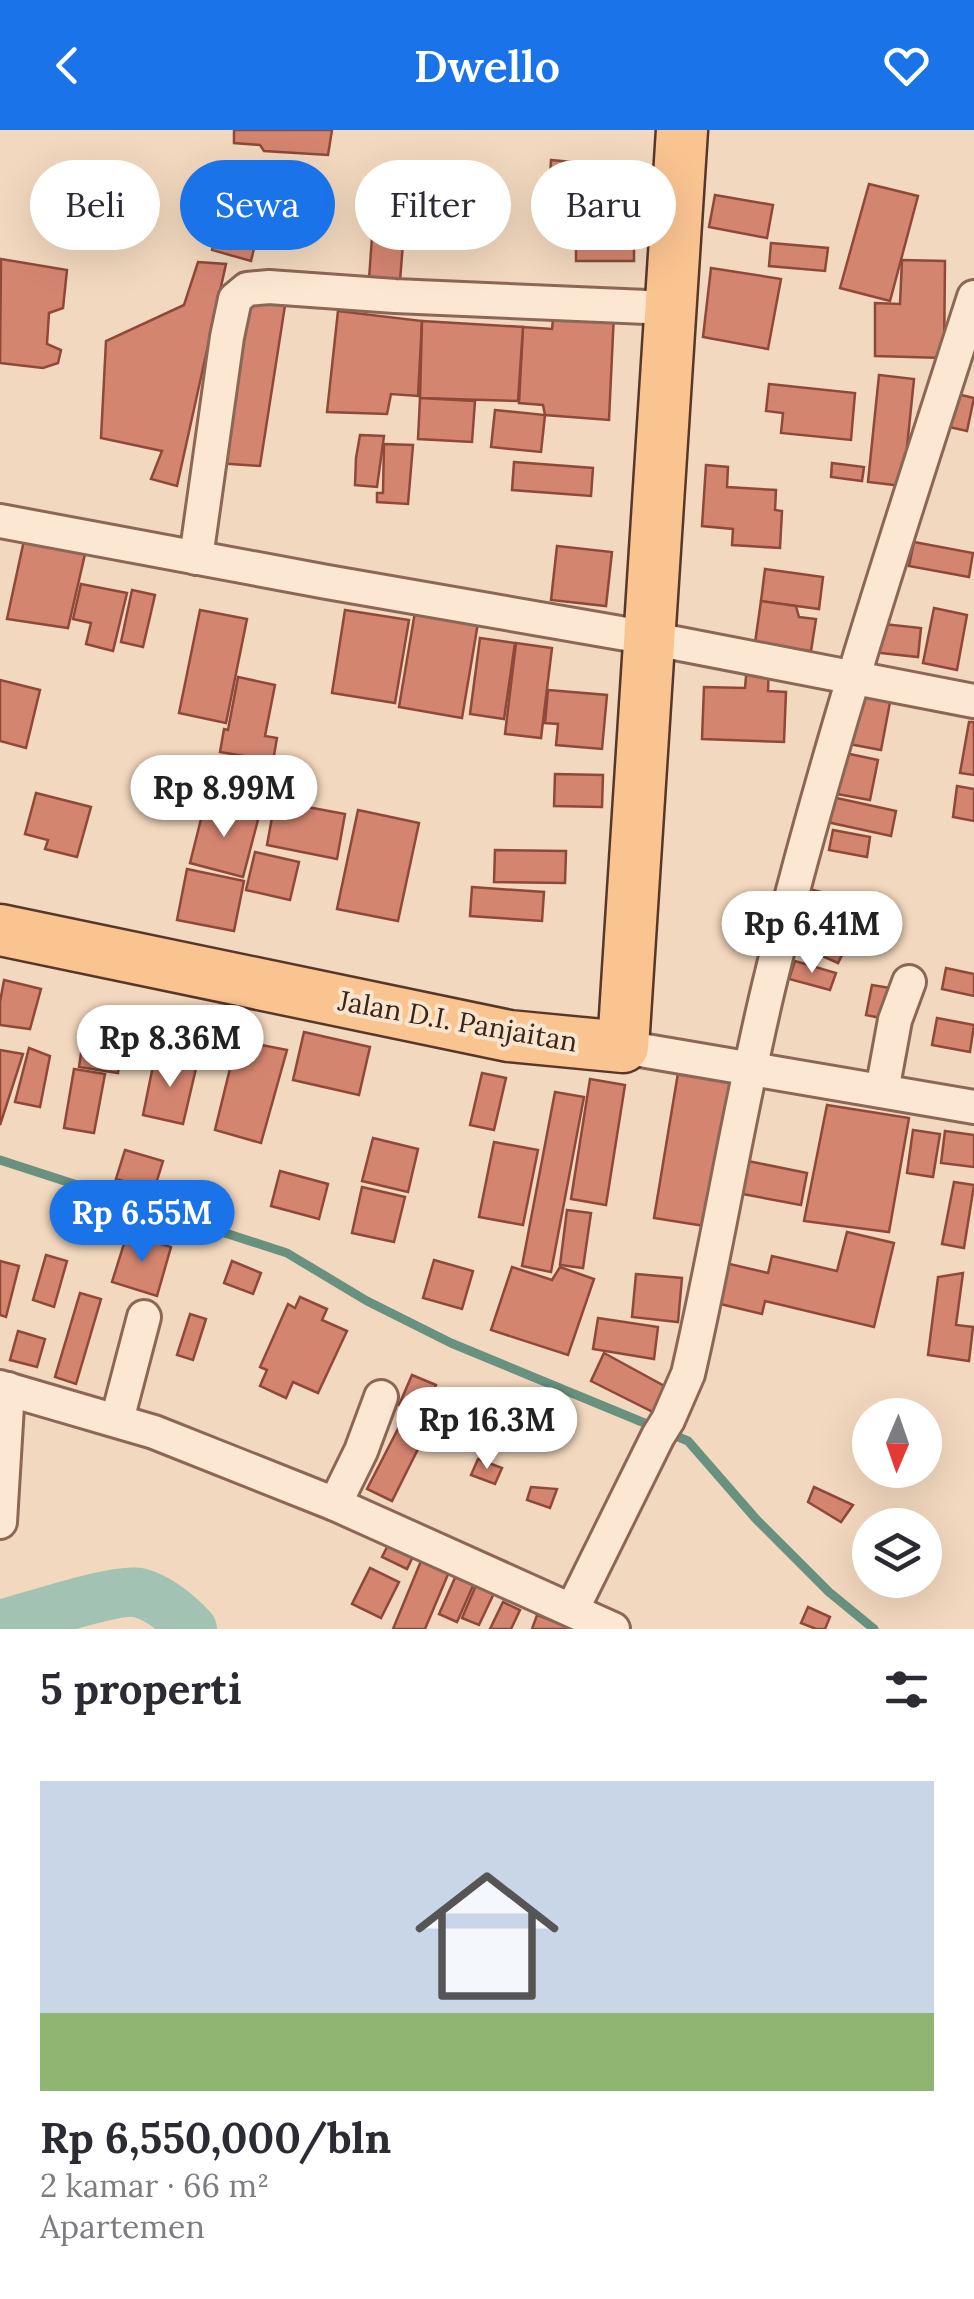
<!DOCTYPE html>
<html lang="id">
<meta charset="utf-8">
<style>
body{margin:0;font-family:Lora,serif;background:#f2f2f3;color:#2b2b33;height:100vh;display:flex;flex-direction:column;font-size:38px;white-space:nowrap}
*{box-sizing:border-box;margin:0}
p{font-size:32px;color:#7c7c81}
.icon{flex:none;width:55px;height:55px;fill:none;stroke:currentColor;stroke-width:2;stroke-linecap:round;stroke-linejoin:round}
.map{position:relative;height:1499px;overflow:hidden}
.sheet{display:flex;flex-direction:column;background:#fff;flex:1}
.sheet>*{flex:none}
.hud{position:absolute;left:30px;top:30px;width:915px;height:90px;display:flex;gap:20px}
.needle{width:65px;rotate:182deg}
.controls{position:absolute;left:852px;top:1268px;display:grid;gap:20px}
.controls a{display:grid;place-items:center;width:90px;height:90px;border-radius:50%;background:#fff;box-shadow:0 10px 40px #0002;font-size:50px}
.price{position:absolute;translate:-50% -85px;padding:0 22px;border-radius:35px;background:#fff;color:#222;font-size:32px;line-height:65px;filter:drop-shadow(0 2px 5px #0008)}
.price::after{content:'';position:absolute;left:50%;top:60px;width:30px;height:22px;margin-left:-15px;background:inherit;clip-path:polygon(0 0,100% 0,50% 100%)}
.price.selected{background:#1a73e8;color:#fff}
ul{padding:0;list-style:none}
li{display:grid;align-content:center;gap:20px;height:530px;padding:0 40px}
li span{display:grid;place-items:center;height:310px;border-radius:0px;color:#555}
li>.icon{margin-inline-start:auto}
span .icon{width:180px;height:180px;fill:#fffc;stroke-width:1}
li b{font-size:42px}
h2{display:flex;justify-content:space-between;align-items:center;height:120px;padding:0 40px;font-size:42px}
.chip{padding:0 35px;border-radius:45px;background:#fff;box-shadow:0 10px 40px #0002;font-size:35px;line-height:90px}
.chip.selected{background:#1a73e8;color:#fff}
header{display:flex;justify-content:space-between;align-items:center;height:130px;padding:0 40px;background:#1a73e8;color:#fff;font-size:45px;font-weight:600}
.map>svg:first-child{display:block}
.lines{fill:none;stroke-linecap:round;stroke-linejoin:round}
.stream{stroke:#68927f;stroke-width:9}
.river{stroke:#a2c3b3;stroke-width:50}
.building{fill:#d48570;stroke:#8e4938;stroke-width:2.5}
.street-casing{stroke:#8c6755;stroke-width:38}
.primary-casing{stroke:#59362a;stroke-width:55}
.street{stroke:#fce7d2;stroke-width:32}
.primary{stroke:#fac491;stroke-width:50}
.labels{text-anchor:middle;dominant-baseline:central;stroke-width:8;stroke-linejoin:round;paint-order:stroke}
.street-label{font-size:28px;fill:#3a241b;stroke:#f9e4ce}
</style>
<header><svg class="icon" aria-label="back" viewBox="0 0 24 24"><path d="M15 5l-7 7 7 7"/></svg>Dwello<svg class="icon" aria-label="heart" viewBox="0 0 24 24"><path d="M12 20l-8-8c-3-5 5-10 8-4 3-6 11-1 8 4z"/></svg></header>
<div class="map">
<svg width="974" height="1499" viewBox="0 0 974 1499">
<rect width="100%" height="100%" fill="#f2d8be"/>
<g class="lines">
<path class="stream" d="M 0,1030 L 287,1123 L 367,1171 L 451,1213 L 688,1311 L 756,1389 L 829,1462 L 874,1499"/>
<path class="river" d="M 0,1495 C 28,1488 118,1457 140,1463 C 161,1469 178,1484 192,1499"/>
</g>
<g class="building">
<path d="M 234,0 L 332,0 L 328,25 L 264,21 L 260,15 L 234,13 Z"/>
<path d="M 551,30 L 638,38 L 635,69 L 549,62 Z"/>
<path d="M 408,50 L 400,151 L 369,149 L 376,51 Z"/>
<path d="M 869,54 L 918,66 L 890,171 L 840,158 Z"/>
<path d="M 228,58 L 267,64 L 251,131 L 212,120 Z"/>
<path d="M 486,62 L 487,103 L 450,104 L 449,63 Z"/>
<path d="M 715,65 L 773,75 L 767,108 L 709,97 Z"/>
<rect x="576" y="79" width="58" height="52"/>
<path d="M 771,113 L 828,118 L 825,141 L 769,136 Z"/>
<path d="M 1,129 L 67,140 L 63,178 L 49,183 L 47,214 L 61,220 L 58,233 L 43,238 L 0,233 Z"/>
<path d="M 902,130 L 945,131 L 944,228 L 875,226 L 875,173 L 900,174 Z"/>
<path d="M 198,132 L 226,134 L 177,356 L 151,349 L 162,321 L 101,308 L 106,211 L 184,175 Z"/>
<path d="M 711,138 L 781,149 L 768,219 L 703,207 Z"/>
<path d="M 249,169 L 286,169 L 260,336 L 217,333 Z"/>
<path d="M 554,180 L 614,183 L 609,290 L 545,285 L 543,275 L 519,273 L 523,197 L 552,199 Z"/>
<path d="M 338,181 L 422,191 L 418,266 L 391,264 L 387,284 L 327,282 Z"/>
<path d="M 422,191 L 523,197 L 518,271 L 420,268 Z"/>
<path d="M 879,245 L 914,249 L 903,356 L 868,352 Z"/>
<path d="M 769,254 L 855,263 L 851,310 L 781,303 L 783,283 L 766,281 Z"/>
<path d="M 953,263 L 974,268 L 967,301 L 945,296 Z"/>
<path d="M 420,268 L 475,271 L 472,312 L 418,309 Z"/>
<path d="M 495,280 L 545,285 L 541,322 L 491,317 Z"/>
<path d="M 360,305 L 384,306 L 377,357 L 355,355 L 356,328 Z"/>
<path d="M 384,314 L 413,315 L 408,374 L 377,372 L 377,363 L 383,363 Z"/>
<path d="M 514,332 L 593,338 L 591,366 L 512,360 Z"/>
<path d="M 832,333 L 864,337 L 862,351 L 831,347 Z"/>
<path d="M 706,335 L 728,337 L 727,357 L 776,360 L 775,380 L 782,381 L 780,418 L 732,415 L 733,399 L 702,396 Z"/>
<path d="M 26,401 L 88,411 L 68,498 L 7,489 Z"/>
<path d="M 914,412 L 973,423 L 969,447 L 909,436 Z"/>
<path d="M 557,416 L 612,422 L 606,476 L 551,470 Z"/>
<path d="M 765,439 L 823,447 L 819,479 L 761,471 Z"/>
<path d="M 81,454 L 127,463 L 113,521 L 86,514 L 91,493 L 73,489 Z"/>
<path d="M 132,460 L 155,465 L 143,517 L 121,512 Z"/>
<path d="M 761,471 L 796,476 L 799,487 L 816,489 L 811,521 L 755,513 Z"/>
<path d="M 416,476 L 479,487 L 462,588 L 399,577 Z"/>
<path d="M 934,478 L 967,485 L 957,540 L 923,533 Z"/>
<path d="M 200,480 L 247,489 L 226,593 L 179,583 Z"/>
<path d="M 345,480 L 409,490 L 395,573 L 332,563 Z"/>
<path d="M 874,493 L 921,498 L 918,527 L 871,522 Z"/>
<path d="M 480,508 L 515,513 L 504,589 L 470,584 Z"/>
<path d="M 516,513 L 552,518 L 541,608 L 505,604 Z"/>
<path d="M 747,535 L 769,536 L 768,561 L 786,562 L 784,612 L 702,609 L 704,557 L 745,558 Z"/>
<path d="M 238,547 L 275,555 L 265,606 L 277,608 L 273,631 L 220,622 L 224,599 L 228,600 Z"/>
<path d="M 0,550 L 40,560 L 26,618 L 0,611 Z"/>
<path d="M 548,560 L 607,565 L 602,619 L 556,615 L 558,594 L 545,593 Z"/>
<path d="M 858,561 L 891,567 L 881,620 L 849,614 Z"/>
<path d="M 969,592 L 974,592 L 974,645 L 960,643 Z"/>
<path d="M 845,623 L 878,630 L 870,670 L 837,664 Z"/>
<path d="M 555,644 L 603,645 L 602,677 L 554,676 Z"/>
<path d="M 957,656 L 974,659 L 974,691 L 953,687 Z"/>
<path d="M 36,663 L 91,677 L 77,727 L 45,719 L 48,710 L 25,704 Z"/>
<path d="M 832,667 L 896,681 L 891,706 L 827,692 Z"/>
<path d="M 275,671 L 345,684 L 337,729 L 267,715 Z"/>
<path d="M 205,673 L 259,686 L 243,747 L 190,733 Z"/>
<path d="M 358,680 L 419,693 L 398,791 L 337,779 Z"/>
<path d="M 833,700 L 870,707 L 867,727 L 829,720 Z"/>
<path d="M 495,720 L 566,721 L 565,753 L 494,752 Z"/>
<path d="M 255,722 L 299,732 L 290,770 L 246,760 Z"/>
<path d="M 187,739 L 244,751 L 234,801 L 177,790 Z"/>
<path d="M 472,757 L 544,762 L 542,791 L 470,786 Z"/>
<path d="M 813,760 L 860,772 L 856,790 L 809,778 Z"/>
<path d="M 867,766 L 888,771 L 883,794 L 862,789 Z"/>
<path d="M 810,801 L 846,817 L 838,833 L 802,817 Z"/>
<path d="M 795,831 L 836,843 L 830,860 L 789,849 Z"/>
<path d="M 946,838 L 974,844 L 974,866 L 942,859 Z"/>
<path d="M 4,850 L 41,859 L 30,899 L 0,895 L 0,872 Z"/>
<path d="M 872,855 L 896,859 L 890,890 L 866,885 Z"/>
<path d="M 937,888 L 974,895 L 970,922 L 932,915 Z"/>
<path d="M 86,890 L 125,896 L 118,943 L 79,937 Z"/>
<path d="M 304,902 L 370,917 L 359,965 L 293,950 Z"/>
<path d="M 237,910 L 287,920 L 261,1013 L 215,1000 Z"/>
<path d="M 29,918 L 50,926 L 40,977 L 15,972 Z"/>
<path d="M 0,920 L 23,924 L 0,995 Z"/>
<path d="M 155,926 L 197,934 L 183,994 L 143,985 Z"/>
<path d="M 679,937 L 736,946 L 711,1097 L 654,1088 Z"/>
<path d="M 74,939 L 105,944 L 94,1003 L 64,998 Z"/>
<path d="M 482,943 L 506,948 L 494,1000 L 470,995 Z"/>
<path d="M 590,949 L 625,955 L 606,1075 L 571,1069 Z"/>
<path d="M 555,962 L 584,967 L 551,1142 L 522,1136 Z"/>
<path d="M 827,975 L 909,988 L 889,1102 L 804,1091 Z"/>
<path d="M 913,1000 L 940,1004 L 933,1047 L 907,1043 Z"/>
<path d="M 945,1001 L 974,1005 L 974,1037 L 941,1033 Z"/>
<path d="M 373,1008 L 418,1019 L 408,1062 L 362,1051 Z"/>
<path d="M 494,1012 L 538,1020 L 523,1095 L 479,1087 Z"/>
<path d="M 125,1020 L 163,1031 L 154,1060 L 116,1049 Z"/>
<path d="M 738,1029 L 807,1043 L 801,1075 L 732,1062 Z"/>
<path d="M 280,1041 L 328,1054 L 319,1089 L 271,1076 Z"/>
<path d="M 954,1052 L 974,1055 L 964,1118 L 942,1114 Z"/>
<path d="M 362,1057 L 405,1067 L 394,1112 L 352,1103 Z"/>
<path d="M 567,1080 L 591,1083 L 583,1138 L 560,1135 Z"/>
<path d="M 847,1102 L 894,1113 L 874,1197 L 765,1171 L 762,1184 L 712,1172 L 721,1132 L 768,1143 L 772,1126 L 837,1141 Z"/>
<path d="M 127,1104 L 171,1117 L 157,1166 L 112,1152 Z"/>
<path d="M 46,1125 L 67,1131 L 54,1177 L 33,1170 Z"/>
<path d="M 434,1130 L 473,1141 L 462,1179 L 423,1168 Z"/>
<path d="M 0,1131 L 19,1136 L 6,1187 L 0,1185 Z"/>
<path d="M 232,1131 L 261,1143 L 253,1164 L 224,1153 Z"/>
<path d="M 512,1137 L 552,1150 L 560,1137 L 594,1149 L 568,1225 L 491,1200 Z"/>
<path d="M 963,1143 L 956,1195 L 973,1197 L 969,1231 L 928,1225 L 938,1147 Z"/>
<path d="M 636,1144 L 682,1148 L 678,1192 L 632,1187 Z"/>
<path d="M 80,1163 L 101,1169 L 76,1254 L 55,1247 Z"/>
<path d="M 300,1167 L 327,1179 L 322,1190 L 347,1201 L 318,1263 L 293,1252 L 286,1268 L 260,1256 L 267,1240 L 260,1237 L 288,1174 L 295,1178 Z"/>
<path d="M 190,1184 L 206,1189 L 193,1230 L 177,1225 Z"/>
<path d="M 598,1188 L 658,1197 L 654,1229 L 593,1219 Z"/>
<path d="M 18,1201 L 45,1209 L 37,1237 L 10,1230 Z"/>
<path d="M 604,1223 L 668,1258 L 655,1283 L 591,1251 Z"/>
<path d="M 412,1245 L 436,1255 L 423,1285 L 399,1275 Z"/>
<path d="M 400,1295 L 424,1307 L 392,1371 L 367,1359 Z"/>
<path d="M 478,1329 L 502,1338 L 495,1354 L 471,1345 Z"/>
<path d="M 879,1340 L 910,1340 L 906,1353 L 878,1343 Z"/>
<path d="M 531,1357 L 557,1359 L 550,1378 L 527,1370 Z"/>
<path d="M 814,1357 L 853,1375 L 841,1392 L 808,1372 Z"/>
<path d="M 391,1409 L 416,1420 L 407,1439 L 382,1427 Z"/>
<path d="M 421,1431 L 449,1442 L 425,1499 L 393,1499 Z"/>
<path d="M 370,1438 L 399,1452 L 381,1488 L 352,1474 Z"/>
<path d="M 458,1441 L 476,1449 L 457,1492 L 439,1484 Z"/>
<path d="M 477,1453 L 495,1461 L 479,1495 L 462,1488 Z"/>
<path d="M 503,1472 L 520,1480 L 511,1499 L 490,1499 Z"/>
<path d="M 808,1477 L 830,1487 L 825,1499 L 816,1499 L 801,1493 Z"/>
<path d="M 537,1485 L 569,1497 L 568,1499 L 532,1499 Z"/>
</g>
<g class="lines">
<g class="street-casing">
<g id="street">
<path d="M 0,391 L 327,452 L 649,508 L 974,571"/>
<path d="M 196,428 L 227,207 L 235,169 L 247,159 L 269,157 L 395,166 L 670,178"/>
<path d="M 623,917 L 974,977"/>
<path d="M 882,961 L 895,890 L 909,852"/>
<path d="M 0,1257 L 154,1302 L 335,1374 L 613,1499"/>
<path d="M 117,1290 L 144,1187"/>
<path d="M 335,1374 L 361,1321 L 381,1267"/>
<path d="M 0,1392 L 8,1259"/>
<path d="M 572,1480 L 658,1306 L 668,1290 L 688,1244 C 719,1111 739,976 772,843 C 828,614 902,391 974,167"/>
</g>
</g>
<g class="primary-casing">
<path id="primary" d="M 0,800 L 509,906 L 623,917 L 682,0"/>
</g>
<use href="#street" class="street"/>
<use href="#primary" class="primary"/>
</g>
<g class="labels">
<g class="street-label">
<text transform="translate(458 891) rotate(10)">Jalan D.I. Panjaitan</text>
</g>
</g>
</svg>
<div class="controls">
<a><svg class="needle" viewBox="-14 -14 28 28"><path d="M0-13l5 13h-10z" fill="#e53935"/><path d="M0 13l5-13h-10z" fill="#7c7c81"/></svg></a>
<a><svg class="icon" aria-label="layers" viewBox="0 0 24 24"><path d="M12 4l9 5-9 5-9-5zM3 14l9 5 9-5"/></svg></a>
</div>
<b class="price" style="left:224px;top:710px">Rp 8.99M</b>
<b class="price" style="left:812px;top:846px">Rp 6.41M</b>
<b class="price" style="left:170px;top:960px">Rp 8.36M</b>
<b class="price selected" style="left:142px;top:1135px">Rp 6.55M</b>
<b class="price" style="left:487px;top:1342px">Rp 16.3M</b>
<div class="hud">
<a class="chip">Beli</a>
<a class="chip selected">Sewa</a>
<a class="chip">Filter</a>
<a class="chip">Baru</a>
</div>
</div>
<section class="sheet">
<h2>5 properti<svg class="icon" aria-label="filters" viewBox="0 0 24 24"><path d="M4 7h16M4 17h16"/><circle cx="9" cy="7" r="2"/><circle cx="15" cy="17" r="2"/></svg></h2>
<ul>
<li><span style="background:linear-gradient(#c9d6e8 75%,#8fb573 0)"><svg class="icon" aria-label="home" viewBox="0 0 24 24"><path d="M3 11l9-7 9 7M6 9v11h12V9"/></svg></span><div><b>Rp 6,550,000/bln</b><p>2 kamar · 66 m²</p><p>Apartemen</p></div></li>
</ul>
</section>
